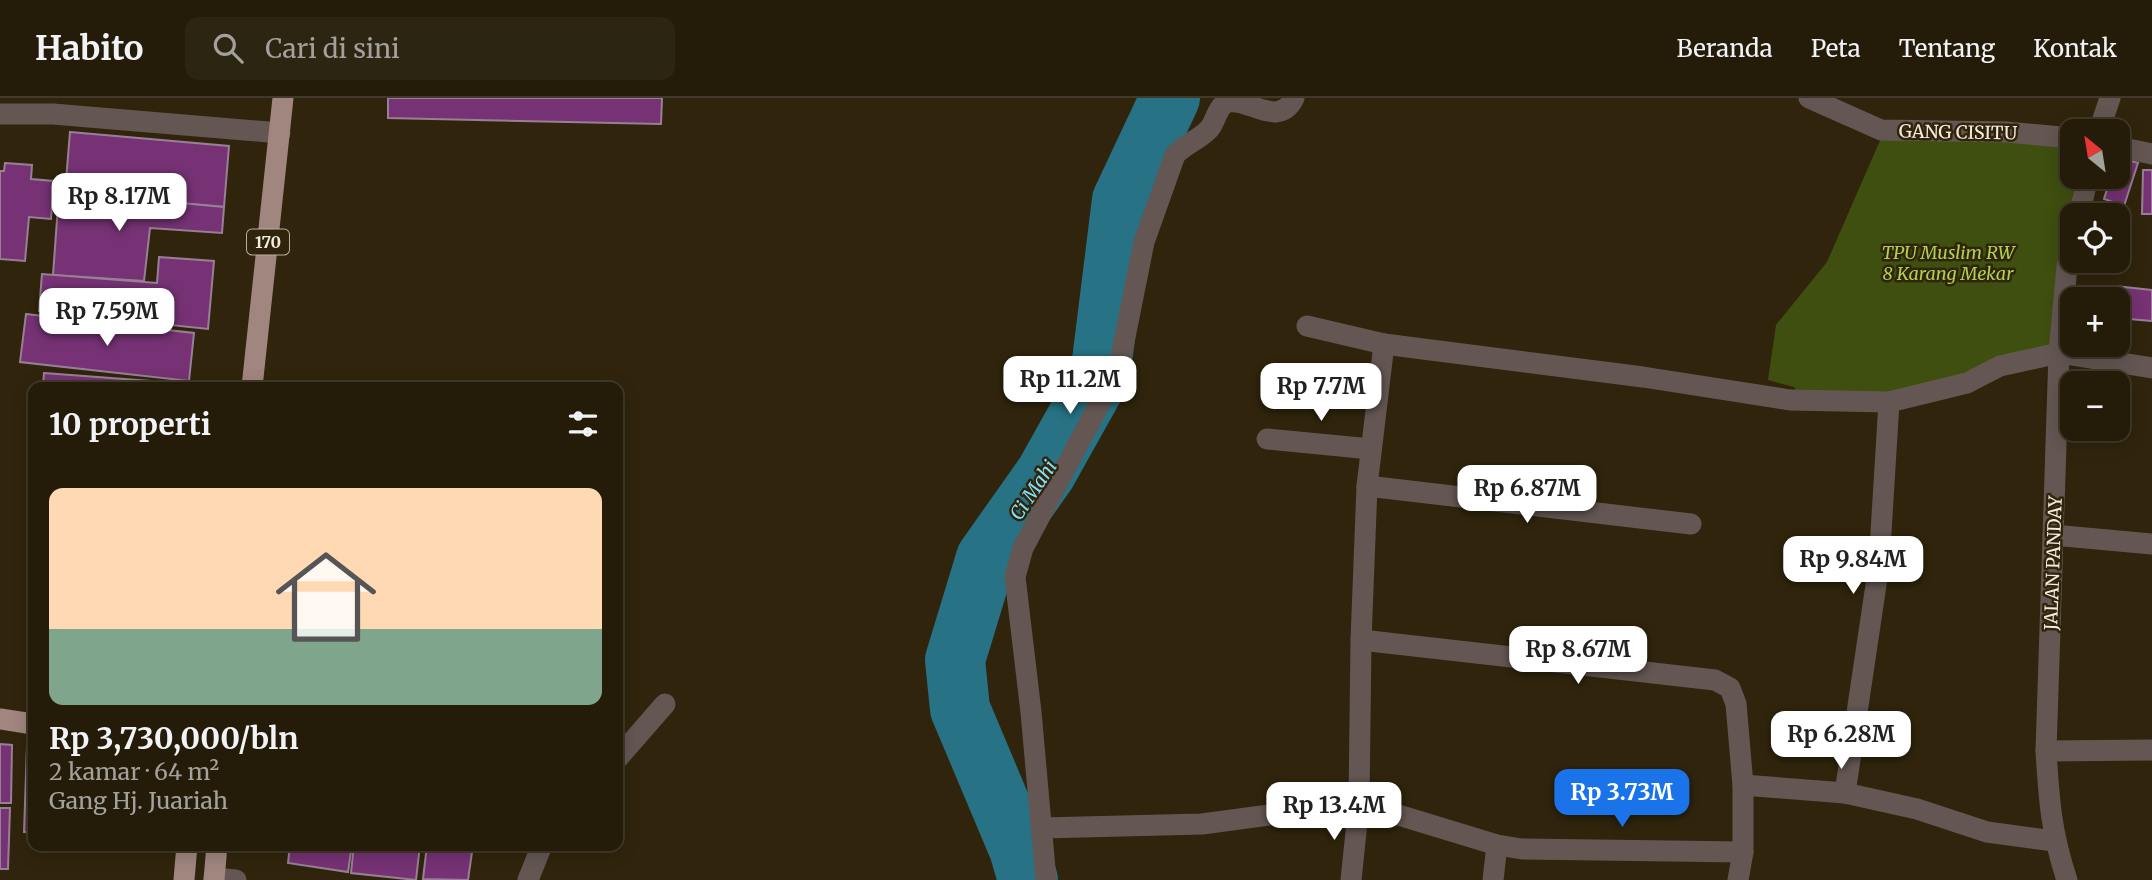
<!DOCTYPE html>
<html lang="id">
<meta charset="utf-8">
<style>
body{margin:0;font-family:Merriweather,serif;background:#2c2512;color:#f1f3f6;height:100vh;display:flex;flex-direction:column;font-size:26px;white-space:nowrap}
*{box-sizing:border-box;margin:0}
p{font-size:23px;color:#a3a19c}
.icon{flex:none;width:38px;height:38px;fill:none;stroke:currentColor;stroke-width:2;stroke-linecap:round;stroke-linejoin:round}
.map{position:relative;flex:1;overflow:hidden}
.sheet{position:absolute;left:28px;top:284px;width:595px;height:469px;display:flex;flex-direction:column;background:#241c09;border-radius:14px;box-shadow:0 4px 18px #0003,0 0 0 2px #413a2a}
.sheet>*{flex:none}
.needle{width:46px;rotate:330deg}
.controls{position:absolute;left:2060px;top:21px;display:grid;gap:14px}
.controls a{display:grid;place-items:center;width:70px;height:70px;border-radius:14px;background:#241c09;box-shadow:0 4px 18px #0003,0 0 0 2px #413a2a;font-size:35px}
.price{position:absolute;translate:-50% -60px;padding:0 16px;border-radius:14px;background:#fff;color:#222;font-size:23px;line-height:46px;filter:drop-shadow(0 2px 4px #0008)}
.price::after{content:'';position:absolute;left:50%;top:42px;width:21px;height:16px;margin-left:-10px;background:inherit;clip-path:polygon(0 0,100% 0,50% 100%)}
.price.active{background:#1a73e8;color:#fff}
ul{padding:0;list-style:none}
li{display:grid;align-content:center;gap:14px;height:371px;padding:0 21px}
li+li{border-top:2px solid #413a2a}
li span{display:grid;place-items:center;height:217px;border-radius:14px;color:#555}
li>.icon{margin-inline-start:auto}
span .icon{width:126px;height:126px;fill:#fffc;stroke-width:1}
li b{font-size:30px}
h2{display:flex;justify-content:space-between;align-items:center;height:84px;padding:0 21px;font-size:30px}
header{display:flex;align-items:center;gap:42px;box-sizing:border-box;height:98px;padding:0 35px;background:#241c09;border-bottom:2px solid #413a2a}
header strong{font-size:33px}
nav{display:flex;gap:38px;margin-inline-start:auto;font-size:24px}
.search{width:490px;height:63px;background:#2c2512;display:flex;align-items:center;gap:18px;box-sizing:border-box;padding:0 24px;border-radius:14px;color:#a3a19c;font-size:26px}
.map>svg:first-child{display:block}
.green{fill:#3f4f0f}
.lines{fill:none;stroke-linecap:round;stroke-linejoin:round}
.river{stroke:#277284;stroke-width:60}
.building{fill:#763274;stroke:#978095;stroke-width:2}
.minor{stroke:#645753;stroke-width:21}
.major{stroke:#a1867f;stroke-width:21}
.labels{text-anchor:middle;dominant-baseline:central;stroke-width:5;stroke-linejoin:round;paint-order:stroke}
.shield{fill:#30250c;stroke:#b8b09e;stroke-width:2}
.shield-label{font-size:16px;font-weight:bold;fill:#f3ecdd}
.street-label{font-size:18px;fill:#f3ecdd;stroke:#30250c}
.park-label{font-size:18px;font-style:italic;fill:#aed151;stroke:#30250c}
.water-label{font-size:19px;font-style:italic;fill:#83e0f9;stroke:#30250c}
</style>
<header>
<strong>Habito</strong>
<div class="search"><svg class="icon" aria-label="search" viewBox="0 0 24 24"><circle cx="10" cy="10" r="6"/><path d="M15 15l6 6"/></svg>Cari di sini</div>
<nav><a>Beranda</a><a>Peta</a><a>Tentang</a><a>Kontak</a></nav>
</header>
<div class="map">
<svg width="2152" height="782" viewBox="0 0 2152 782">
<rect width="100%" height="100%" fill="#30250c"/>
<path class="green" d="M 1882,38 L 2072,46 L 2072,79 L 2077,79 L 2057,166 L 2051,251 L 1965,280 L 1889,299 L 1799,296 L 1794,289 L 1768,282 L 1776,227 L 1827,164 Z"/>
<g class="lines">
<path class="river" d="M 1028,782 L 1019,751 L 960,611 L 955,562 L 986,460 L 1046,375 L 1093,291 L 1102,263 L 1122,102 L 1170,0"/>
</g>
<g class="building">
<path d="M 388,0 L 662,0 L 661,26 L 388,20 Z"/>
<path d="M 70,34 L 229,48 L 224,109 L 65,95 Z"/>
<path d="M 2118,59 L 2138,65 L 2124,108 L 2104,101 L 2111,79 L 2118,79 Z"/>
<path d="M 5,65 L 32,67 L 31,81 L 54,83 L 51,121 L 29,119 L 25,163 L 0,161 L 0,73 L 4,73 Z"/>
<path d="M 2143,72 L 2152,72 L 2152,116 L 2142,116 Z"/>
<path d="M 59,94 L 224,109 L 222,135 L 150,130 L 144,183 L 53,177 Z"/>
<path d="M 159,159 L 214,163 L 208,231 L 39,213 L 42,176 L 157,185 Z"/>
<path d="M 2115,188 L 2152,192 L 2152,223 L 2118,220 L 2118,201 L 2114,201 Z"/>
<path d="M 26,216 L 194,235 L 189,283 L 20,264 Z"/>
<path d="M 44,275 L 177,285 L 177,289 L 43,289 Z"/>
<path d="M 0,646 L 12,647 L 11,705 L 0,705 Z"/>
<path d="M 27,648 L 33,648 L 33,734 L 24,734 Z"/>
<path d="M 0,710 L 10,710 L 8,771 L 0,771 Z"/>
<path d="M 290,747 L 352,747 L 348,774 L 288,765 Z"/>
<path d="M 354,747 L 420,747 L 416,782 L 351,775 Z"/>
<path d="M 427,747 L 473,747 L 468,782 L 423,781 Z"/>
</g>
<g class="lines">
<g class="minor">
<path d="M 1809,0 L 1881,32 L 2006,34 L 2072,40"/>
<path d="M 0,16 L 53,16 L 280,35"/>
<path d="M 2099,33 L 2110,0"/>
<path d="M 2118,49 L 2152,56"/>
<path d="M 2079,117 L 2088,79"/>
<path d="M 1307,228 L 1384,246 L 1643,279 L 1790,302 L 1889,304 L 1967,285 L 2000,268 L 2059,255 L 2152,270"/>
<path d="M 1267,341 L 1371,351"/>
<path d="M 1367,388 L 1691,426"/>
<path d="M 2053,437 L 2152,446"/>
<path d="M 1810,455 L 1879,467"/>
<path d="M 1361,542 L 1715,582 L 1730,590 L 1736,606 L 1743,687"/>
<path d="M 2046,653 L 2152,652"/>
<path d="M 618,660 L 665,606"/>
<path d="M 1845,695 L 1879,467 L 1889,304"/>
<path d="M 1042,730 L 1202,726 L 1359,705 L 1497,747 L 1522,751 L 1743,754"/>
<path d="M 214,780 L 236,782"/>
<path d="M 528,782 L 542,747"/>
<path d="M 1046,782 L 1031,614 L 1015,479 L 1023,450 L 1119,269 L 1144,144 L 1175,57 C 1185,46 1201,41 1210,30 C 1216,22 1218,6 1229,4 C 1249,0 1279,31 1294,0"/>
<path d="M 1351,782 L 1359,705 L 1361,542 L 1367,388 L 1384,246"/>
<path d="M 1493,782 L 1497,747"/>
<path d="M 1738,782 L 1743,754 L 1743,687 L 1845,695 L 1917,711 L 1987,734 L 2054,743"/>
<path d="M 2067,782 C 2051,734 2049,702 2046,653 L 2059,255 L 2067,168 L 2072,147"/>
</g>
<g class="major">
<path d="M 252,289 L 283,0"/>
<path d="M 0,621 L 33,626"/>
<path d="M 184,782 L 187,747"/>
<path d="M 214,782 L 217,747"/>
</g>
</g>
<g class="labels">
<rect class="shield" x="247" y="131.5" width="42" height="25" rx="5"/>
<g class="shield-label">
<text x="268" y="144">170</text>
</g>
<g class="street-label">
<text transform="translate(1958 34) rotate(1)">GANG CISITU</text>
<text transform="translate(2053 465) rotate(-88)">JALAN PANDAY</text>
</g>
<g class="park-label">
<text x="1948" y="154">TPU Muslim RW<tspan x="1948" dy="21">8 Karang Mekar</tspan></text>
</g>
<g class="water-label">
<text transform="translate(1033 392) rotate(-56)">Ci Mahi</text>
</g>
</g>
</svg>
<div class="controls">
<a><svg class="needle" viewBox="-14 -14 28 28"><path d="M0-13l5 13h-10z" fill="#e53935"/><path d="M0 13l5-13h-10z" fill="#a3a19c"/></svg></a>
<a><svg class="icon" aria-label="locate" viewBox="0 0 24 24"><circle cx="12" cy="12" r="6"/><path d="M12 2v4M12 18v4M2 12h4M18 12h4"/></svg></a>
<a>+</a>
<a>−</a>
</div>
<b class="price" style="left:119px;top:135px">Rp 8.17M</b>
<b class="price" style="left:107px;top:250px">Rp 7.59M</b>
<b class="price" style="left:1070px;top:318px">Rp 11.2M</b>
<b class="price" style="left:1321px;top:325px">Rp 7.7M</b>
<b class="price" style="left:1527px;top:427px">Rp 6.87M</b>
<b class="price" style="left:1853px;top:498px">Rp 9.84M</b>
<b class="price" style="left:1578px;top:588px">Rp 8.67M</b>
<b class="price" style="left:1841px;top:673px">Rp 6.28M</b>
<b class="price active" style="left:1622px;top:731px">Rp 3.73M</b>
<b class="price" style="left:1334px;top:744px">Rp 13.4M</b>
<section class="sheet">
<h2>10 properti<svg class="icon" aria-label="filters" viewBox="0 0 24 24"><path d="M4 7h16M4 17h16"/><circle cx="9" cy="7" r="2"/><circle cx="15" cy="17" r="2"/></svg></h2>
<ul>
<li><span style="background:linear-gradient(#ffd9b3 65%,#7fa58c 0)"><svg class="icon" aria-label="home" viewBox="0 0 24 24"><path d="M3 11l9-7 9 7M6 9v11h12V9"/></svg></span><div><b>Rp 3,730,000/bln</b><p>2 kamar · 64 m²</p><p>Gang Hj. Juariah</p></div></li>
</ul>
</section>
</div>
